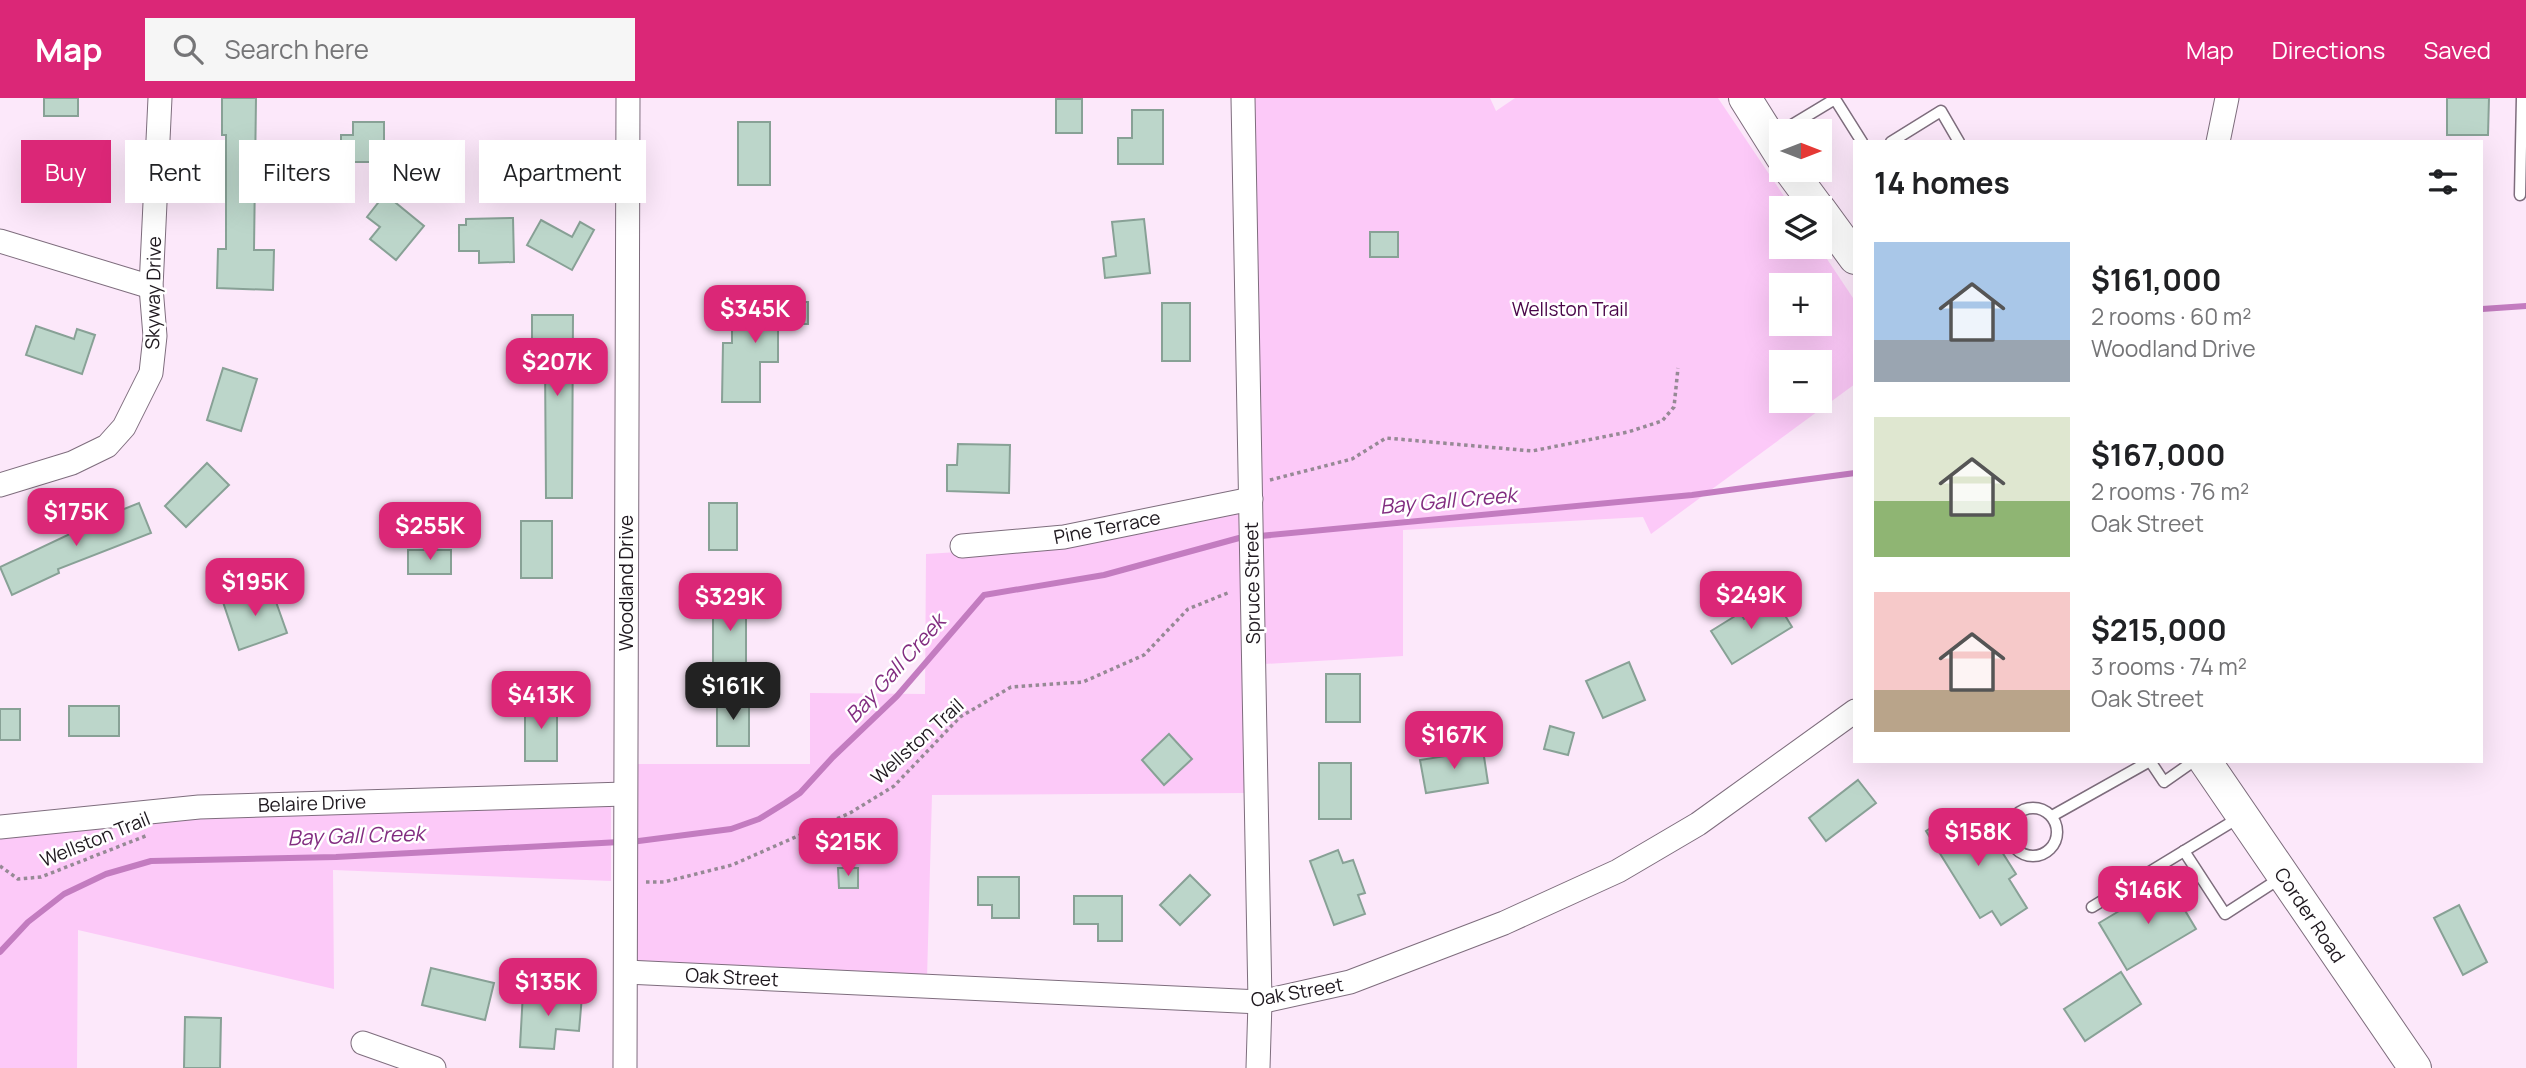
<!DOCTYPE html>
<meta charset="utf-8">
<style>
body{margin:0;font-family:Manrope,sans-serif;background:#f6f6f6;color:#202124;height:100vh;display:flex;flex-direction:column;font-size:26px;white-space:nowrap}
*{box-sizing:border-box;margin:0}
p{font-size:23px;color:#757577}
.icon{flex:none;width:38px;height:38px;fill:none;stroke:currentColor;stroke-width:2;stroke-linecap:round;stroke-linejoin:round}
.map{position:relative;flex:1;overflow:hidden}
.drawer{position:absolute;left:1853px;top:42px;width:630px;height:623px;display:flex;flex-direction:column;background:#fff;border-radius:0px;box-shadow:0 7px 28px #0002}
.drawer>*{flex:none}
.guide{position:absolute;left:21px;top:42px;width:665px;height:63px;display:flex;gap:14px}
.needle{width:46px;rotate:90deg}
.controls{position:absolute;left:1769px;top:21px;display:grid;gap:14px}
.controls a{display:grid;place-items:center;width:63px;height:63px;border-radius:0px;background:#fff;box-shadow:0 7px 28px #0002;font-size:35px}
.price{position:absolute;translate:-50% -60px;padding:0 16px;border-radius:14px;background:#db2777;color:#fff;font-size:23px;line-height:46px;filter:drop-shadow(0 2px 4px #0008)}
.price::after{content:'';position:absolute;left:50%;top:42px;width:21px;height:16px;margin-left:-10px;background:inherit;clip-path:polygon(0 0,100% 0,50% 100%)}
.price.selected{background:#222;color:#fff}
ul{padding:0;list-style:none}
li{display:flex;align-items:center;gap:21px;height:175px;padding:0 21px}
li span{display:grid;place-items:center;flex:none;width:196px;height:140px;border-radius:0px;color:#555}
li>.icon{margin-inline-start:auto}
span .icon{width:84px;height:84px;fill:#fffc;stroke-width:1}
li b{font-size:30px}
h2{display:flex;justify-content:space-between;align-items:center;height:84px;padding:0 21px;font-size:30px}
.chip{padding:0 24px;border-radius:0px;background:#fff;box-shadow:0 7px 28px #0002;font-size:24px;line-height:63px}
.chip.selected{background:#db2777;color:#fff}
header{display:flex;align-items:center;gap:42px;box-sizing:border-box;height:98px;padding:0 35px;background:#db2777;color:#fff}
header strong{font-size:33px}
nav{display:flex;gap:38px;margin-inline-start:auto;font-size:24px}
.search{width:490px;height:63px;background:#f6f6f6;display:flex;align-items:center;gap:18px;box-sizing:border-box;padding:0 24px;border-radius:0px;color:#757577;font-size:26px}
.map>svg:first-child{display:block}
.green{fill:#fcc9f8;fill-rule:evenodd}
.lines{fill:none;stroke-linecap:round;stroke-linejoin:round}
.stream{stroke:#c37cc0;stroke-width:6}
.building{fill:#bcd6ca;stroke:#88a196;stroke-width:2}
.lane-casing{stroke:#7e6d7d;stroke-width:13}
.street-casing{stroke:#7e6d7d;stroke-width:25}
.secondary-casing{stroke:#7e6d7d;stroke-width:34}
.path{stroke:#968995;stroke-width:3.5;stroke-dasharray:3.5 3.5;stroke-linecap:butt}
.lane{stroke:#fff;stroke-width:10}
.street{stroke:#fff;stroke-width:23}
.secondary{stroke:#fff;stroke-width:32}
.labels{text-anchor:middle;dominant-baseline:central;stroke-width:5;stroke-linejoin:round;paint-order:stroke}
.street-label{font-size:19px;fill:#1e181e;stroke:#fff}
.park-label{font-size:19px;fill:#490548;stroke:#fff}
.water-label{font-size:21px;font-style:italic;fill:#822d80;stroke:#fff}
</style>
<header>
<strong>Map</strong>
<div class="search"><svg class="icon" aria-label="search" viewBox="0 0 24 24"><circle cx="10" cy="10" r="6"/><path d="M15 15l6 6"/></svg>Search here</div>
<nav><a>Map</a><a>Directions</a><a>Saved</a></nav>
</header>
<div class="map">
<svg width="2526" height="970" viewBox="0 0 2526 970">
<rect width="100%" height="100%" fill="#fce8fa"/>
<g class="green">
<path d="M 1254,0 L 1490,0 L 1496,13 L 1515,0 L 1718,0 L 1792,110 L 1782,110 L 1782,149 L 1819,149 L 1855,203 L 1855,286 L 1651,436 L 1643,419 L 1403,432 L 1403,558 L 1264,566 ZM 1782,187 L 1820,187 L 1820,226 L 1782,226 ZM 1782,264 L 1820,264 L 1820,303 L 1782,303 Z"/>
<path d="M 1244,408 L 1245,695 L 932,697 L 927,881 L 636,867 L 637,666 L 810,666 L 810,595 L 925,596 L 926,456 L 1071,447 Z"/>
<path d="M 611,706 L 611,783 L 333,772 L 334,891 L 78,832 L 77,970 L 0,970 L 0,738 L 212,719 Z"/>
</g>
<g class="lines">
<g class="stream">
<path d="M 2482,211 L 2526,208"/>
<path d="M 631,744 L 731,731 L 759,721 L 785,705 L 800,695 L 833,659 L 897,598 L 984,497 L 1104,477 L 1239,440 L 1692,397 L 1855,375"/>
<path d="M 0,854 L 28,824 L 64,796 L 106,776 L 151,763 L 336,759 L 620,744"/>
</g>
</g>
<g class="building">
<rect x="44" y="0" width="34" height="18"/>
<path d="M 222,0 L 256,0 L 254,152 L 274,152 L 273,192 L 217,190 L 218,151 L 226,151 L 226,37 L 222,37 Z"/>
<path d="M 2447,0 L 2489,0 L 2488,37 L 2447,37 Z"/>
<rect x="1056" y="1" width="26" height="34"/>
<path d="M 1132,12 L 1163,12 L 1163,66 L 1118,66 L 1118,40 L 1132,40 Z"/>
<path d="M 353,24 L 384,24 L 384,48 L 396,48 L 396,64 L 341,64 L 341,37 L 353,37 Z"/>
<rect x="738" y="24" width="32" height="63"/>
<rect x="51" y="63" width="45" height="31"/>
<path d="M 385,96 L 424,128 L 396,162 L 370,141 L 380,129 L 367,119 Z"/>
<path d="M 513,120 L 514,164 L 479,165 L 479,153 L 459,153 L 459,127 L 466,127 L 466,121 Z"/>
<path d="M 1144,121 L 1150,175 L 1105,180 L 1103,160 L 1116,158 L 1112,124 Z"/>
<path d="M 541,122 L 572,139 L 580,124 L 594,132 L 572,172 L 527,147 Z"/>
<rect x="1370" y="134" width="28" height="25"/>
<path d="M 732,203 L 808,204 L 808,226 L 778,226 L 778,264 L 760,264 L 760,304 L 722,304 L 723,245 L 732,245 Z"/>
<rect x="1162" y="205" width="28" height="58"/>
<path d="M 532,217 L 573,217 L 572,400 L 546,400 L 545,264 L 532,264 Z"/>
<path d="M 36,228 L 74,241 L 77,231 L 95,237 L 82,276 L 26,257 Z"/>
<path d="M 223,270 L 257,281 L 241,333 L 207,322 Z"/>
<path d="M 958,346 L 1010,347 L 1009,395 L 947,393 L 947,367 L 957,367 Z"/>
<path d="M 207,365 L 229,387 L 186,429 L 165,408 Z"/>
<path d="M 139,405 L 151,435 L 58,471 L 59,475 L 12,497 L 0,469 L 70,436 L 69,433 Z"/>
<rect x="709" y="405" width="28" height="47"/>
<rect x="521" y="423" width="31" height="57"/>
<rect x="408" y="452" width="43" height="24"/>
<path d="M 270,487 L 287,535 L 239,552 L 223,504 Z"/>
<path d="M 1775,501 L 1792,529 L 1732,566 L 1711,533 L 1740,515 L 1744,521 Z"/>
<rect x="713" y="504" width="33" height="62"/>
<path d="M 1629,564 L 1645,602 L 1603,620 L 1586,583 Z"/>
<rect x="1326" y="576" width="34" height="48"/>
<rect x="717" y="601" width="32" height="47"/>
<rect x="525" y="603" width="32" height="60"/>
<rect x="69" y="608" width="50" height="30"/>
<rect x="0" y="611" width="20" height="31"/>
<path d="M 1550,628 L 1574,635 L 1568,657 L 1544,651 Z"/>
<path d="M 1169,636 L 1192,661 L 1164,687 L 1142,662 Z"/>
<path d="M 1483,652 L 1488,685 L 1426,695 L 1420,662 Z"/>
<rect x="1319" y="665" width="32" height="56"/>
<path d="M 1858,682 L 1876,705 L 1826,743 L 1809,720 Z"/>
<path d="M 1959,712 L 1976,740 L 1988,732 L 2016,776 L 2009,781 L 2027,810 L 2001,827 L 1992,813 L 1980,820 L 1926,733 Z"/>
<path d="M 1338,752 L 1343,765 L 1353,762 L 1365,795 L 1358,797 L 1365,816 L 1334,827 L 1310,763 Z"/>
<path d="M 838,770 L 858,770 L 858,790 L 839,790 Z"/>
<path d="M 1190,777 L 1210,797 L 1180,827 L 1160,807 Z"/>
<path d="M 978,779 L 1019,779 L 1019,820 L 992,820 L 992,807 L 978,807 Z"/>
<path d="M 2168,784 L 2196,831 L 2127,872 L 2099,825 Z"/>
<path d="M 1074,798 L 1122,798 L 1122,843 L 1098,843 L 1098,826 L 1074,826 Z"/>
<path d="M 2459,807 L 2487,864 L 2463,877 L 2434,820 Z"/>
<path d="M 431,870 L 494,885 L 485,922 L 422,907 Z"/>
<path d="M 2121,874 L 2141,906 L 2085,943 L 2064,911 Z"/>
<path d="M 523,894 L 582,898 L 579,933 L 556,931 L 554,951 L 520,949 Z"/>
<path d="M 185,919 L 221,920 L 220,970 L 184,970 Z"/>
</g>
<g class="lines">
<g class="lane-casing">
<g id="lane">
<path d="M 1772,39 L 1835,1 L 1862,44"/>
<path d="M 1891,44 L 1941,13 L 1959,44"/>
<path d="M 2520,97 L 2522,0"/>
<circle cx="2033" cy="734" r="24"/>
<path d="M 2052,718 L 2150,663 L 2164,684 L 2194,663"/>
<path d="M 2184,753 L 2225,816 L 2282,779"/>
<path d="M 2092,809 L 2240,719"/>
</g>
</g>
<g class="street-casing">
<g id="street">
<path d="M 1243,0 L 1260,904 L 1258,970"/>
<path d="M 2218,44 L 2227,0"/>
<path d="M 498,58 L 628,58"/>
<path d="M 0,143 L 151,189"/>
<path d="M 0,387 L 72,365 L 107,348 L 124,329 L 151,275 L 155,238 L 151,189 L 160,0"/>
<path d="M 962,448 L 1064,439 L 1251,401"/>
<path d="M 0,729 L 199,709 L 625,696"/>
<path d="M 626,874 L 1260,904 L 1350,884 L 1504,825 L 1618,773 L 1698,726 L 1855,613"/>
<path d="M 363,945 L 434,970"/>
<path d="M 625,970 L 628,0"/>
</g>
</g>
<g class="secondary-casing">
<g id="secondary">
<path d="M 1745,0 L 1782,59"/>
<path d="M 1790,72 L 1818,110"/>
<path d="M 1820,112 L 1855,160"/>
<path d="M 2205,663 L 2415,970"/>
</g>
</g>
<g class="path">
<path d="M 1270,382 L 1352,361 L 1386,340 L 1532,353 L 1628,334 L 1662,323 L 1674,309 L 1678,270"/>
<path d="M 0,768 L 18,781 L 41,779 L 148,737"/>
<path d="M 646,784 L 664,784 L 732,767 L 850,715 L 894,688 L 960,619 L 1011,589 L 1083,584 L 1144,557 L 1188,511 L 1230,494"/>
</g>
<use href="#lane" class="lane"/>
<use href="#street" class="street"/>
<use href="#secondary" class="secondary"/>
</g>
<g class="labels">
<g class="street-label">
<text transform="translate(153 195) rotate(-89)">Skyway Drive</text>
<text transform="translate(1107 429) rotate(-11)">Pine Terrace</text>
<text transform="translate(626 485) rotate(-90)">Woodland Drive</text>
<text transform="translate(1252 485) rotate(-91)">Spruce Street</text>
<text transform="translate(917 643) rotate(-42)">Wellston Trail</text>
<text transform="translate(312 705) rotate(-2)">Belaire Drive</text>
<text transform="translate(95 741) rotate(-22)">Wellston Trail</text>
<text transform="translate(2310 817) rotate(56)">Corder Road</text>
<text transform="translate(732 879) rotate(3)">Oak Street</text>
<text transform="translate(1297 894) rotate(-10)">Oak Street</text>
</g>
<g class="park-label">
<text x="1570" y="211">Wellston Trail</text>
</g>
<g class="water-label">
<text transform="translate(1448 402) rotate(-5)">Bay Gall Creek</text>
<text transform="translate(895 570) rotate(-48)">Bay Gall Creek</text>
<text transform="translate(356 737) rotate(-2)">Bay Gall Creek</text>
</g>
</g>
</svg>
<div class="controls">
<a><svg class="needle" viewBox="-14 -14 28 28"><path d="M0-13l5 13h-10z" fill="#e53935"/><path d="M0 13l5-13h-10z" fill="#757577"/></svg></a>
<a><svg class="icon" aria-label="layers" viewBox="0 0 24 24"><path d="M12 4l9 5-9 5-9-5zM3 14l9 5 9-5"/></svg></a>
<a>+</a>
<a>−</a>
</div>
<b class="price" style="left:755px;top:247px">$345K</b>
<b class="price" style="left:557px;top:300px">$207K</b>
<b class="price" style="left:76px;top:450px">$175K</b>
<b class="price" style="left:430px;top:464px">$255K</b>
<b class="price" style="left:255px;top:520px">$195K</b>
<b class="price" style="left:1751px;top:533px">$249K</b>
<b class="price" style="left:730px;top:535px">$329K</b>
<b class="price selected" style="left:733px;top:624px">$161K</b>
<b class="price" style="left:541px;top:633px">$413K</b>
<b class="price" style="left:1454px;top:673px">$167K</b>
<b class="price" style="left:1978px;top:770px">$158K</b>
<b class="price" style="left:848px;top:780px">$215K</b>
<b class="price" style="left:2148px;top:828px">$146K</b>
<b class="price" style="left:548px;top:920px">$135K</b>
<div class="guide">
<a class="chip selected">Buy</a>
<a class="chip">Rent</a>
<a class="chip">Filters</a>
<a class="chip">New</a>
<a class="chip">Apartment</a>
</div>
<section class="drawer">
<h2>14 homes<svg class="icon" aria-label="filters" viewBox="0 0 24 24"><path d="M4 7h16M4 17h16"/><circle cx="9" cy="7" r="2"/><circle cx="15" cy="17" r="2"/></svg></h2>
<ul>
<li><span style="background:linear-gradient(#a9c7e8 70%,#9aa5b1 0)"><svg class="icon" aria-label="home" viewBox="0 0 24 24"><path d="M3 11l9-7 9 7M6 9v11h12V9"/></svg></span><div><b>$161,000</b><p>2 rooms · 60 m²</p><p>Woodland Drive</p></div></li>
<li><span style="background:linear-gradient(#dfe7d0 60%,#8fb573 0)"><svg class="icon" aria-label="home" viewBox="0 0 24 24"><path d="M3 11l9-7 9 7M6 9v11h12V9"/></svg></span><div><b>$167,000</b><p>2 rooms · 76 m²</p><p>Oak Street</p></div></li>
<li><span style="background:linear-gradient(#f6c9c9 70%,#b9a48a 0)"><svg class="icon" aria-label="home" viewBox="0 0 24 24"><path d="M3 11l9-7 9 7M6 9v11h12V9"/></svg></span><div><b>$215,000</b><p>3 rooms · 74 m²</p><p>Oak Street</p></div></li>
</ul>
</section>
</div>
